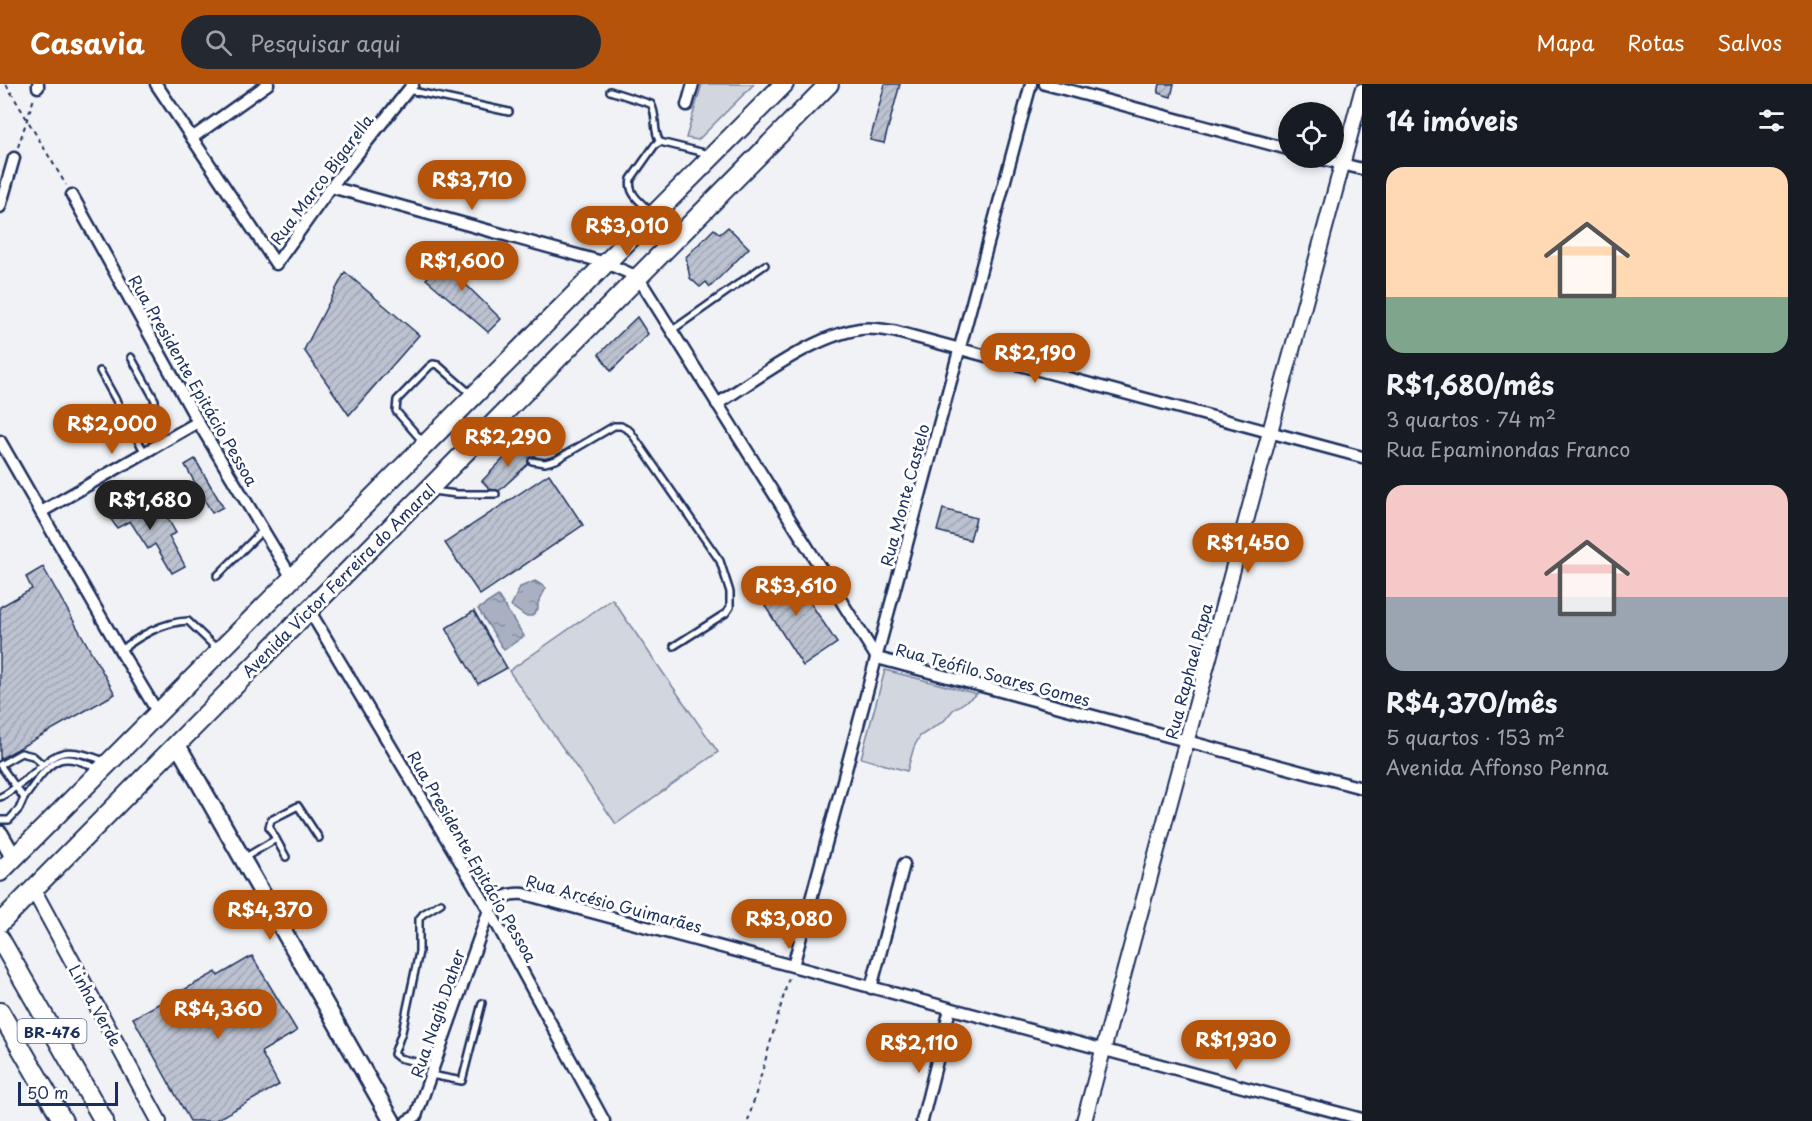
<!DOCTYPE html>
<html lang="pt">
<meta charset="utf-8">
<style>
body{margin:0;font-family:"Playpen Sans",sans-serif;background:#242831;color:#f1f3f6;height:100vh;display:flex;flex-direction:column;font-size:22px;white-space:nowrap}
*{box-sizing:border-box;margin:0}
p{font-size:20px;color:#9ea1a6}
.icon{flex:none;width:33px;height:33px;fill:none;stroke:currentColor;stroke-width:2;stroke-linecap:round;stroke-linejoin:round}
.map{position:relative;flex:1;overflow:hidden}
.sheet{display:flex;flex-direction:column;background:#171b24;width:450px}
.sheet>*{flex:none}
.tools{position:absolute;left:1278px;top:18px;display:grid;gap:12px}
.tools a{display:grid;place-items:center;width:66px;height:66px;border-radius:50%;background:#171b24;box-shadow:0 3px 9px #0003;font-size:30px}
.scale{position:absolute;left:18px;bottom:15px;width:100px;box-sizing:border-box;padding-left:6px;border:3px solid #1b2f5e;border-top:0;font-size:16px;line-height:21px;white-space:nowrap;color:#1b2f5e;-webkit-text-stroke:4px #fff;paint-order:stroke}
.price{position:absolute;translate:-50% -51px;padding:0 14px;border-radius:21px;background:#b45309;color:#fff;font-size:20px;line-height:39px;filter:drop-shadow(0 2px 3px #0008)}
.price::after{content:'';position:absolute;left:50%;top:36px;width:18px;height:14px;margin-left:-9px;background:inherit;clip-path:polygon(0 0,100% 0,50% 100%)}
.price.selected{background:#222;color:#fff}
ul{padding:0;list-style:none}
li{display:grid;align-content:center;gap:12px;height:318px;padding:0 24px}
li span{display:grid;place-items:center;height:186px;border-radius:18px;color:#555}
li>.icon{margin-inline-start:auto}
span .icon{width:108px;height:108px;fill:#fffc;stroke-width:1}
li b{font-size:26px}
h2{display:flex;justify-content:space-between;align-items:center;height:72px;padding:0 24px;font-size:26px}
header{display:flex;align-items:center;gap:36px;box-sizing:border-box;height:84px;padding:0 30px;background:#b45309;color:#fff}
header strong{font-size:28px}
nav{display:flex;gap:33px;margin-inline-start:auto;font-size:21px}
.search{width:420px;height:54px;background:#242831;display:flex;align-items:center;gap:15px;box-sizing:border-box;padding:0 21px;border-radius:33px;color:#9ea1a6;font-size:22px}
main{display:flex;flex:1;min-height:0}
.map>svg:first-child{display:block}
.green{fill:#d2d6df;stroke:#76829e;stroke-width:1.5}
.water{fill:url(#water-ripples);stroke:#707c9a;stroke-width:1.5}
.building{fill:url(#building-hatch);stroke:#1b2f5e;stroke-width:1.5}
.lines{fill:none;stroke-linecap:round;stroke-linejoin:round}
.service-casing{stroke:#1b2f5e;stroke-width:10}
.minor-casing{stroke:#1b2f5e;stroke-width:15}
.tertiary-casing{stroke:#1b2f5e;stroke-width:18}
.secondary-casing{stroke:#1b2f5e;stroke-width:20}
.trunk-casing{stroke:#1b2f5e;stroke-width:22}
.path{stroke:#1b2f5e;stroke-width:2;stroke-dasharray:4.5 4.5;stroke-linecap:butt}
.service{stroke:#fff;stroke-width:5}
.minor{stroke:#fff;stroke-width:10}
.tertiary{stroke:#fff;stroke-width:14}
.secondary{stroke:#fff;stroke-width:15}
.trunk{stroke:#fff;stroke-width:18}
.labels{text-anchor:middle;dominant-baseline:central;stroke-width:6;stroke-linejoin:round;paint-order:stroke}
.shield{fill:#fff;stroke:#5f6d8e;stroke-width:1.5}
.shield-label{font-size:15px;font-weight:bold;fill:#1b2f5e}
.street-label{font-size:16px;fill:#1b2f5e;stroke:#fff}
</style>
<header>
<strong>Casavia</strong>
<div class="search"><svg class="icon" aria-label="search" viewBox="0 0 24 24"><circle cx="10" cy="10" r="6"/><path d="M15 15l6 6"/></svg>Pesquisar aqui</div>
<nav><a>Mapa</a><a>Rotas</a><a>Salvos</a></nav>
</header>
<main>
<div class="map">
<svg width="1362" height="1037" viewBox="0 0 1362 1037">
<defs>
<pattern id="water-ripples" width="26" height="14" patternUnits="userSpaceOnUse" patternTransform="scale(1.5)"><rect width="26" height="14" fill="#a8b0c2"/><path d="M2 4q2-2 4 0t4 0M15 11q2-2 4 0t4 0" fill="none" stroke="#8890a1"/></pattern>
<pattern id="building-hatch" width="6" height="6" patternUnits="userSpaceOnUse" patternTransform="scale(1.5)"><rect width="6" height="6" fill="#bcc2d0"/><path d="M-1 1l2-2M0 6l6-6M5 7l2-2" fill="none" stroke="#a1a7b5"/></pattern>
</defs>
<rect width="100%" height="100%" fill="#f1f2f5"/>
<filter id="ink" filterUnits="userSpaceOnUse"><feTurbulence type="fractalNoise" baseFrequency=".0167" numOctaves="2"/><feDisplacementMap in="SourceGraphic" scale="12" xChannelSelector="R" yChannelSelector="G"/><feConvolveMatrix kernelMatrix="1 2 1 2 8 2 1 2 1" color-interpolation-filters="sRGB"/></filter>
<g filter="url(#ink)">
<g class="green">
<path d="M 702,0 L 754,0 L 698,56 L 686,54 Z"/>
<path d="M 612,515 L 718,668 L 616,740 L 509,587 Z"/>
<path d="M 885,586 L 977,610 L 953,626 L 944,637 L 920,652 L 914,663 L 907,687 L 861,674 Z"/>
</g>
<g class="water">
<path d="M 535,497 L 546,504 L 538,519 L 538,525 L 532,532 L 525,532 L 511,522 L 520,503 Z"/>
<path d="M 498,512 L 524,552 L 504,566 L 478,525 Z"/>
</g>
<g class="building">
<path d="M 885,0 L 900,0 L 884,59 L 870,56 Z"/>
<path d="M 1160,0 L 1174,0 L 1171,13 L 1158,9 Z"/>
<path d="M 728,143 L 749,164 L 710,203 L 706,198 L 700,203 L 690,194 L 686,173 L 714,145 L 720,150 Z"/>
<path d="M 449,171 L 466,176 L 462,186 L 457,192 L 501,235 L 488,248 L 426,195 Z"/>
<path d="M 345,188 L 419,251 L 349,331 L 304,266 Z"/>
<path d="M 637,233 L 648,250 L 611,287 L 599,270 Z"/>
<path d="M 520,357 L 535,372 L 529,374 L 528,380 L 499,407 L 490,405 L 482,397 L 513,365 L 517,367 L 521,365 Z"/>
<path d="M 195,375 L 223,423 L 212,429 L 185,381 Z"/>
<path d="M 549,390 L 583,441 L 480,511 L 445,459 Z"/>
<path d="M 134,410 L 149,437 L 164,428 L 176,449 L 169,452 L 185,482 L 172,489 L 155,460 L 148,465 L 130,437 L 117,444 L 110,434 L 122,427 L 118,420 Z"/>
<path d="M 943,425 L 976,434 L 970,456 L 937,447 Z"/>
<path d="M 43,483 L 115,610 L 0,675 L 0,523 L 32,505 L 26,493 Z"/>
<path d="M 788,485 L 837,559 L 803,582 L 755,506 Z"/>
<path d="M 474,527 L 507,584 L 478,600 L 446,544 Z"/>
<path d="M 252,872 L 297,947 L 261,968 L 279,1001 L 214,1037 L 190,1037 L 133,934 L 216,888 L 218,892 Z"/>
</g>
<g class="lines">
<g class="service-casing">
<g id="service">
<path d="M 408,6 L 509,28"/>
<path d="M 610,7 L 651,20 C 658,32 652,46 660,58"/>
<path d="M 652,129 C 642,119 627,110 631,95 L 655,61 L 660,58 L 709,70"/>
<path d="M 671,247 L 765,181"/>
<path d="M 100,287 L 145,369"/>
<path d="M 128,337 L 155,320 L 155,316 L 131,273"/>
<path d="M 498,341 L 517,362"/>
<path d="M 423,358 L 396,327 L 397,316 L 429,283 L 433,280 L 438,281 L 472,311"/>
<path d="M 532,377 L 545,379 L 556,376 L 614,342 L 621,342 L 630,347 L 720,477 L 730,508 L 730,523 L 726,529 L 674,562"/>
<path d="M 432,407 L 457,410 L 496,410"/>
<path d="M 217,492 L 263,446"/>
<path d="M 121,566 C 141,551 163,538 188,537 L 216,564"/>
<path d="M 0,681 L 24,714 C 33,703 45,681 60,676 C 71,672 87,680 97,684"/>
<path d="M 0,681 L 21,669 L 33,672 L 42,680"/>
<path d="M 0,713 C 6,711 10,707 16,703 C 55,676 51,656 104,677"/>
<path d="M 0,736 L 9,736 L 19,725 L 24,714"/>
<path d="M 276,755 L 269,743 L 271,736 L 298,722 L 319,754"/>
<path d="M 244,774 L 276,755 L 286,773"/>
<path d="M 433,982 L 399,974 L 394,970 L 402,948 L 419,868 L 419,835 L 423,830 L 441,819"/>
<path d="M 431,991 L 462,997 L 482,919"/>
</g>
</g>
<g class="minor-casing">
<g id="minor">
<path d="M 156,0 L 276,180 L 331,103 L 413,0"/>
<path d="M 1045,0 L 1288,65"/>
<path d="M 38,3 L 38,0"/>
<path d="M 687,21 L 693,0"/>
<path d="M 192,54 L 268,0"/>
<path d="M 1318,74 L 1362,85"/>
<path d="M 331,103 L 606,179 L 638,193 L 877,574 L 1362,704"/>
<path d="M 72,111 L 198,338 L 292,494"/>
<path d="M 0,123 L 14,74"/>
<path d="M 717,320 C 758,294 813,252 860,245 C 873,243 885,246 897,248 L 1362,373"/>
<path d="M 0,357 L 120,566 L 158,629"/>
<path d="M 41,428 L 198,338"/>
<path d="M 309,526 L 489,826 L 604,1037"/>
<path d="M 793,882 L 1031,0"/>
<path d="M 871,904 L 904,780"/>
<path d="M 407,1037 L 416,1032 L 489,826 C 498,813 508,809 524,810 L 1362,1035"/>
<path d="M 922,1037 L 950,925"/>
</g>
</g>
<g class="tertiary-casing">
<g id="tertiary">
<path d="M 33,805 L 159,1037"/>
<path d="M 1084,1037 L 1362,7"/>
</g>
</g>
<g class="secondary-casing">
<g id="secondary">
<path d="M 177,660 L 392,1037"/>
<path d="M 0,750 L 14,774"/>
</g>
</g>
<g class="trunk-casing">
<g id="trunk">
<path d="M 0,788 L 784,0"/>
<path d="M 0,839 L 829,0"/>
<path d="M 0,855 L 104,1037"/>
<path d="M 0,928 L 63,1037"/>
</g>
</g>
<g class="path">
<path d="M 6,0 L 66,101"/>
<path d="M 18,63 L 34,14"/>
<path d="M 748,1037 L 789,893"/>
</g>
<use href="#service" class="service"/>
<use href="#minor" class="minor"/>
<use href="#tertiary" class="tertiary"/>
<use href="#secondary" class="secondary"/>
<use href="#trunk" class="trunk"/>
</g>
</g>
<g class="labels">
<rect class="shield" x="17.5" y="935" width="69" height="24" rx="4.5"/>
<g class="shield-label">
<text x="52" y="947">BR-476</text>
</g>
<g class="street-label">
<text transform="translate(321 95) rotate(-53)">Rua Marco Bigarella</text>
<text transform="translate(194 296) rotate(60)">Rua Presidente Epitácio Pessoa</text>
<text transform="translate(904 411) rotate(-75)">Rua Monte Castelo</text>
<text transform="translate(338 496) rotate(-45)">Avenida Victor Ferreira do Amaral</text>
<text transform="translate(1188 587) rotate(-75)">Rua Raphael Papa</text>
<text transform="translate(993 590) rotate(15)">Rua Teófilo Soares Gomes</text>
<text transform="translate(473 772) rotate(60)">Rua Presidente Epitácio Pessoa</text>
<text transform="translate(614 819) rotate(15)">Rua Arcésio Guimarães</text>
<text transform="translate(96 921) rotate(61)">Linha Verde</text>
<text transform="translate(437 929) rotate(-71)">Rua Nagib Daher</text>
</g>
</g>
</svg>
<div class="tools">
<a><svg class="icon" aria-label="locate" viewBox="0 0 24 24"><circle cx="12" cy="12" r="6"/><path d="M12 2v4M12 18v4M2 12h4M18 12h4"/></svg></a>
</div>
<div class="scale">50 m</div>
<b class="price" style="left:472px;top:127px">R$3,710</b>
<b class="price" style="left:627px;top:173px">R$3,010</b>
<b class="price" style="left:462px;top:208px">R$1,600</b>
<b class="price" style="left:1035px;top:300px">R$2,190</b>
<b class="price" style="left:112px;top:371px">R$2,000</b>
<b class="price" style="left:508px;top:384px">R$2,290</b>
<b class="price selected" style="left:150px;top:447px">R$1,680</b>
<b class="price" style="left:1248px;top:490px">R$1,450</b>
<b class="price" style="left:796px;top:533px">R$3,610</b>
<b class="price" style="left:270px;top:857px">R$4,370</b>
<b class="price" style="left:789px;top:866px">R$3,080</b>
<b class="price" style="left:218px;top:956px">R$4,360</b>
<b class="price" style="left:1236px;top:987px">R$1,930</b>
<b class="price" style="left:919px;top:990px">R$2,110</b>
</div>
<section class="sheet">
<h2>14 imóveis<svg class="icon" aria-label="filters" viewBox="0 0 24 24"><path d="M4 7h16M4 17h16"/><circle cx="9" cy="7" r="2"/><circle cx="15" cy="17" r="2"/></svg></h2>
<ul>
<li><span style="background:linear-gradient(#ffd9b3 70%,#7fa58c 0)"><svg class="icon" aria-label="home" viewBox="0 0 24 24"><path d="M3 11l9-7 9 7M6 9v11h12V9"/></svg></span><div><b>R$1,680/mês</b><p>3 quartos · 74 m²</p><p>Rua Epaminondas Franco</p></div></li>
<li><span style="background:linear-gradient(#f6c9c9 60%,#9aa5b1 0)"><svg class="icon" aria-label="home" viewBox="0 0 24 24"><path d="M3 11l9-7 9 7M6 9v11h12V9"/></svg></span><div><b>R$4,370/mês</b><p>5 quartos · 153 m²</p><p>Avenida Affonso Penna</p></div></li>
</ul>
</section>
</main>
